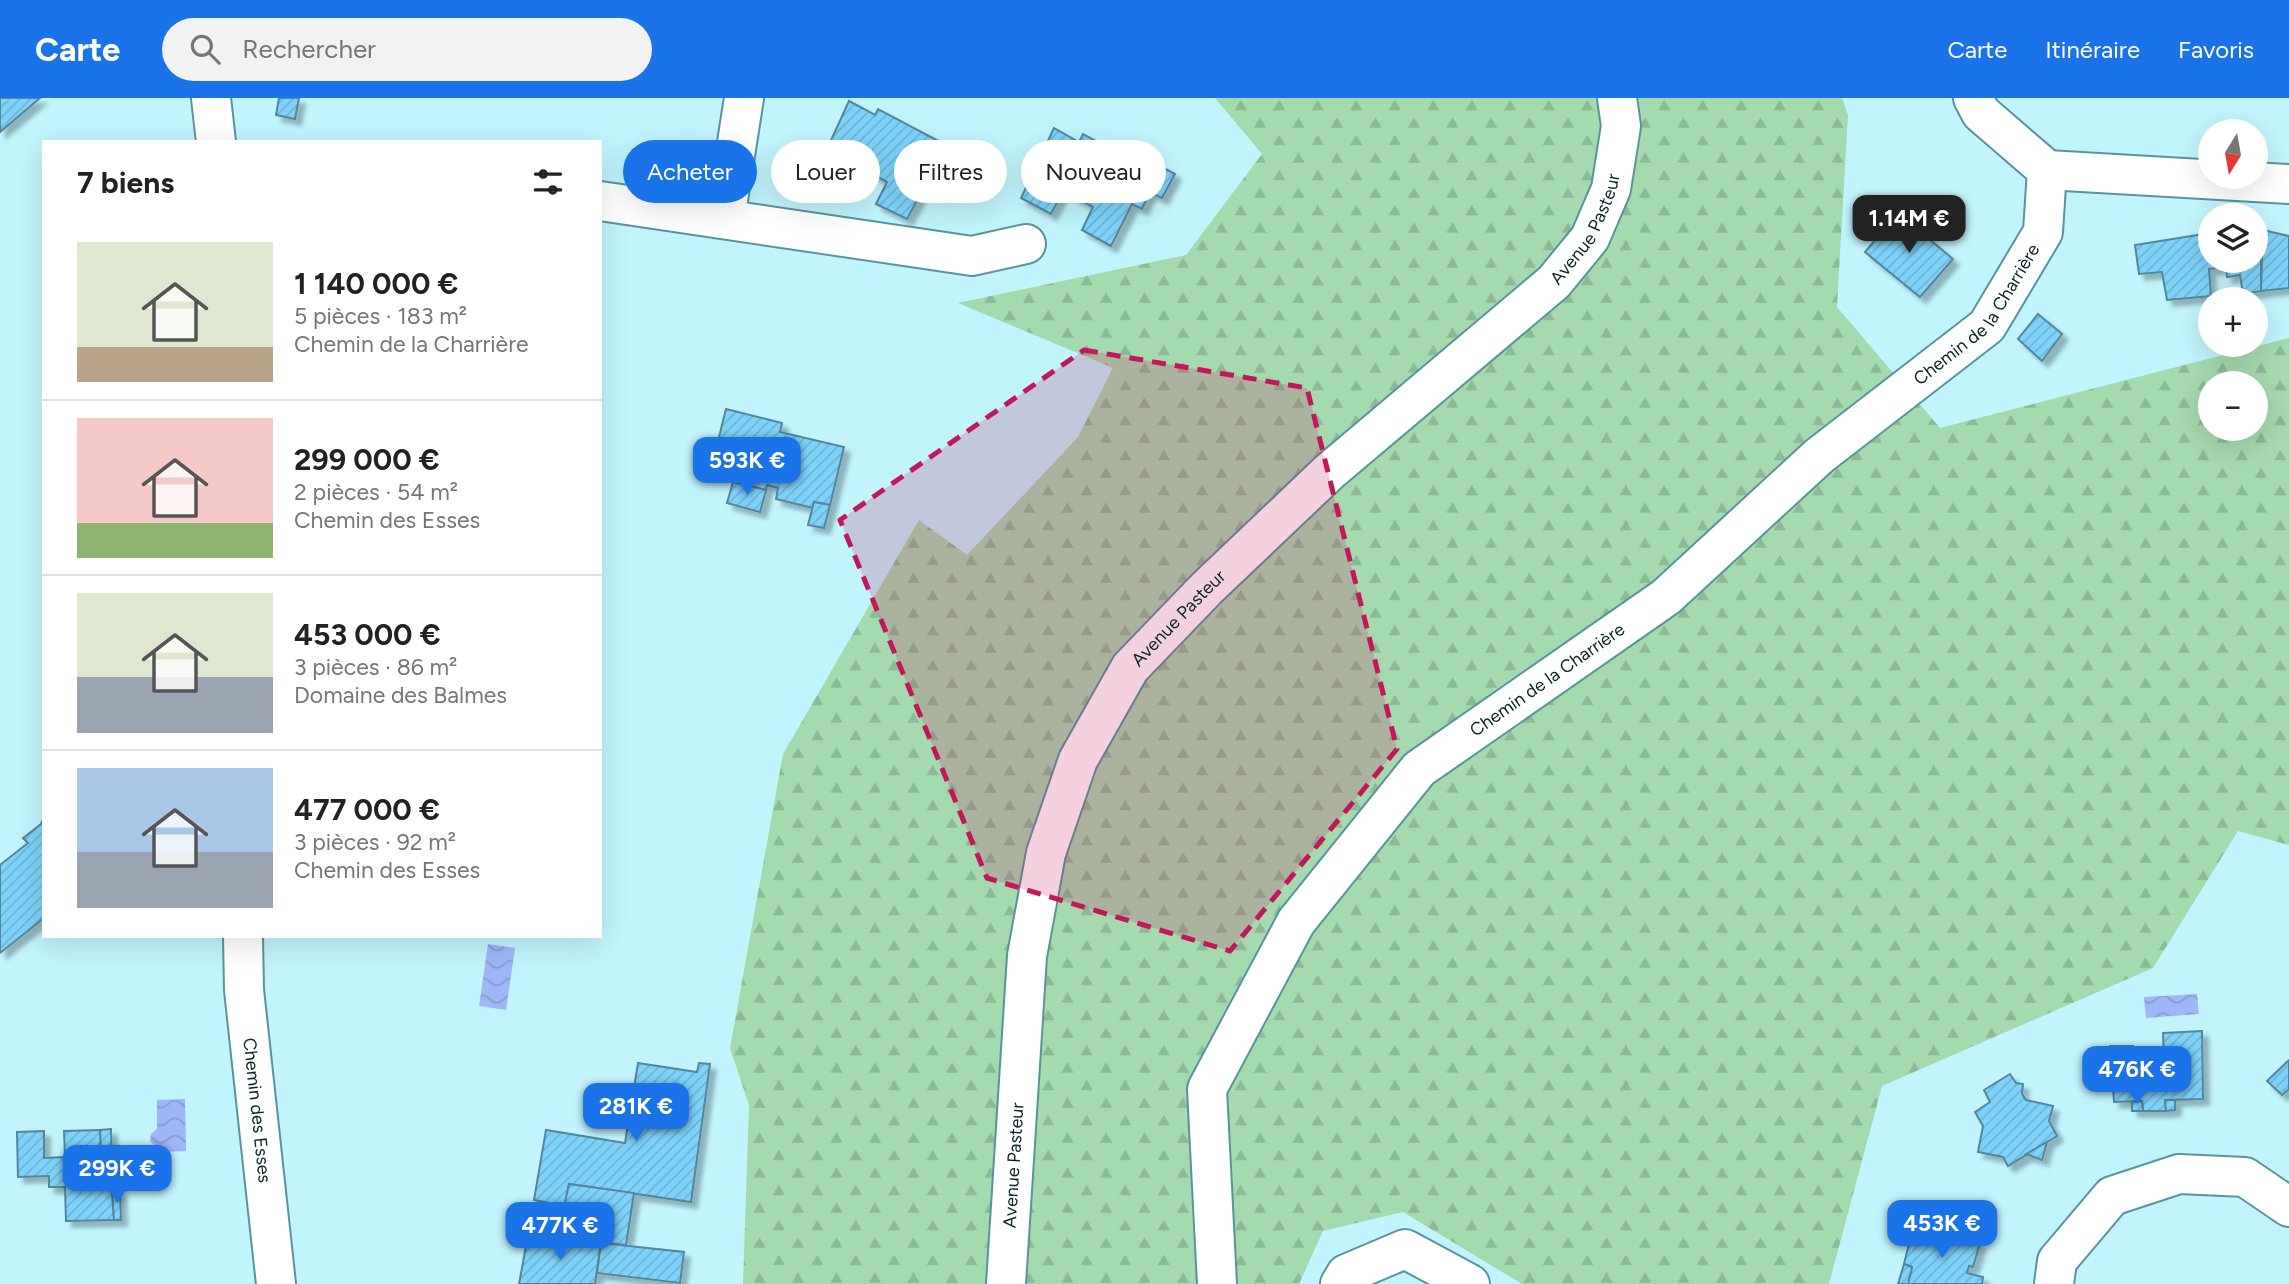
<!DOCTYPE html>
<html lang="fr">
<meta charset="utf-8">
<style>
body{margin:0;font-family:Figtree,sans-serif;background:#f2f2f2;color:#222;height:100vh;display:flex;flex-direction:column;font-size:26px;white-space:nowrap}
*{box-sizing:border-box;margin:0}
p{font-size:23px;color:#767676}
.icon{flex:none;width:38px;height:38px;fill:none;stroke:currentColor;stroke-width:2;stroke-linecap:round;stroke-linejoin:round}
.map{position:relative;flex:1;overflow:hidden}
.details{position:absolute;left:42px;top:42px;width:560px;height:798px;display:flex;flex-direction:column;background:#fff;border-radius:0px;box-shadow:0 7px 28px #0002}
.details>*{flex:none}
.banner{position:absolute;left:623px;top:42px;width:665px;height:63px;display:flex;gap:14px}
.needle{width:46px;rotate:191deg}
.fabs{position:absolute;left:2198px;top:21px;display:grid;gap:14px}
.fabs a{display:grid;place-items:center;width:70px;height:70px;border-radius:50%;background:#fff;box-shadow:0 7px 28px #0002;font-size:35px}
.price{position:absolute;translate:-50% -60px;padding:0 16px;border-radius:14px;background:#1a73e8;color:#fff;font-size:23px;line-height:46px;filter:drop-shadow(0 2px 4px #0008)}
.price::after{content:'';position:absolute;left:50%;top:42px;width:21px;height:16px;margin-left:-10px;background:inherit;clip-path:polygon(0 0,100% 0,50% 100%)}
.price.current{background:#222;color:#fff}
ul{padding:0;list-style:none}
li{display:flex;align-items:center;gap:21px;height:175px;padding:0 35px}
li+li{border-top:2px solid #e0e0e0}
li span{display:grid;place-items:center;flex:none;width:196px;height:140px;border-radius:0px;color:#555}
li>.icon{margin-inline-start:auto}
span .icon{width:84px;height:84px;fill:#fffc;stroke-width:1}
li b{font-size:30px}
h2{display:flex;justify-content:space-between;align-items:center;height:84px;padding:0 35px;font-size:30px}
.chip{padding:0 24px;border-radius:32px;background:#fff;box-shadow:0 7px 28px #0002;font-size:24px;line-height:63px}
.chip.current{background:#1a73e8;color:#fff}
header{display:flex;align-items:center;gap:42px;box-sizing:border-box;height:98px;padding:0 35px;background:#1a73e8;color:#fff}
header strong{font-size:33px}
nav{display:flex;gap:38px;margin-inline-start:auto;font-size:24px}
.search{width:490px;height:63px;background:#f2f2f2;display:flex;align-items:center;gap:18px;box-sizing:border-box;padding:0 24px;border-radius:38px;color:#767676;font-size:26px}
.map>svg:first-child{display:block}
.forest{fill:url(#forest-firs);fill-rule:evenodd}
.water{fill:url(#water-waves)}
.building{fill:url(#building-hatch);stroke:#54869d;stroke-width:2;filter:url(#shadow)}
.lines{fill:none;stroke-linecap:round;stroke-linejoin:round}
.street-casing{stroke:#57949e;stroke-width:42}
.secondary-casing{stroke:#57949e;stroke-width:42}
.street{stroke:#fff;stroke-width:38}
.secondary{stroke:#fff;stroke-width:38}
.marked{fill:#c2185b;fill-opacity:0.2;stroke:#c2185b;stroke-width:5;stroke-dasharray:14 9;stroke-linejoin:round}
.labels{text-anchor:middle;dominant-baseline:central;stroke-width:6;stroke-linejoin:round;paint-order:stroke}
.street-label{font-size:18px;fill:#0b2429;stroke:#c2f4fd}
</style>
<header>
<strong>Carte</strong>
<div class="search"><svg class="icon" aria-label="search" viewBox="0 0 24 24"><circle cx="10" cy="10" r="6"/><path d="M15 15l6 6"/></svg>Rechercher</div>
<nav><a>Carte</a><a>Itinéraire</a><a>Favoris</a></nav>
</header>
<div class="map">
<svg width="2289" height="1186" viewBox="0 0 2289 1186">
<defs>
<pattern id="forest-firs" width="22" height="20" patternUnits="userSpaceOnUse" patternTransform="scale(1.75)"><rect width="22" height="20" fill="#a5d9ae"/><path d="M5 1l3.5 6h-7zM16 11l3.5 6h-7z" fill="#8dba96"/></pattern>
<pattern id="water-waves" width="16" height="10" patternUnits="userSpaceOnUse" patternTransform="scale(1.75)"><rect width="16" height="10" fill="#9fb6f8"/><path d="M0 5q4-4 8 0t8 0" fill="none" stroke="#889cd5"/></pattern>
<pattern id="building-hatch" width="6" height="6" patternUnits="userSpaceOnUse" patternTransform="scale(1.75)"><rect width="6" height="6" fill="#7fd3fa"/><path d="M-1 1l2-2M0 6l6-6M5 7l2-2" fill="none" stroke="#6cb5d6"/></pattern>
<filter id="shadow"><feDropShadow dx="6" dy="6" stdDeviation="2" flood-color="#0004"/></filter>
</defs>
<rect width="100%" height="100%" fill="#c2f4fd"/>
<path class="forest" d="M 1215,0 L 1842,0 L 1848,17 L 1837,209 L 1940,330 L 2289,240 L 2289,747 L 2238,733 L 2153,870 L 1882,988 L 1829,1186 L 1522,1186 L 1403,1114 L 1323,1133 L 1299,1186 L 743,1186 L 749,1007 L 730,950 L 783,656 L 919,422 L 967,457 L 1078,339 L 1113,270 L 958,205 L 1186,157 L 1262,56 ZM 2210,285 L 2256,285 L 2256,331 L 2210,331 Z"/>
<g class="water">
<path d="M 488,846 L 515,850 L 506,912 L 479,908 Z"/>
<path d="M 2197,896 L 2199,916 L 2146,920 L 2144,899 Z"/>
<path d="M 185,1001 L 186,1053 L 160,1054 L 150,1043 L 151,1036 L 157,1031 L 157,1002 Z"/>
</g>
<g class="building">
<path d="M 0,0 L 40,0 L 0,34 Z"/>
<path d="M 279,0 L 299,0 L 295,21 L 276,17 Z"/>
<path d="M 849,3 L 875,17 L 878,11 L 946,47 L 936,65 L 952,72 L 958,90 L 937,96 L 934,87 L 927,84 L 907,121 L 876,106 L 887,84 L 858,68 L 846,91 L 816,75 Z"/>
<path d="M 1054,30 L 1079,44 L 1083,36 L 1150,72 L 1154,65 L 1175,76 L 1162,100 L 1150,94 L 1142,111 L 1132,106 L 1111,148 L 1082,132 L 1093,109 L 1063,93 L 1051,116 L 1021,100 Z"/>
<path d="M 696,56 L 708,57 L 705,79 L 694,77 Z"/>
<path d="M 1898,115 L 1953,161 L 1920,199 L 1865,154 Z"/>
<path d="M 2261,127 L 2261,193 L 2243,196 L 2240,177 L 2227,179 L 2226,169 L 2209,171 L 2211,198 L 2167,202 L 2162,174 L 2139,176 L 2135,147 L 2210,135 L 2210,163 L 2256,163 L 2256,128 Z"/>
<path d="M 2263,132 L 2289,138 L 2289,190 L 2261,193 Z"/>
<path d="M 2038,216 L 2062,236 L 2042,263 L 2018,241 Z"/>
<path d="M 726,311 L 782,325 L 780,334 L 844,349 L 830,407 L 814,404 L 813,410 L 776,401 L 778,390 L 767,387 L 766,392 L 733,384 L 736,368 L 713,363 Z"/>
<path d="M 733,384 L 766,392 L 760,414 L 727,405 Z"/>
<path d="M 814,404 L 830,407 L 824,430 L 808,427 Z"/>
<path d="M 44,719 L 44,820 L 0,855 L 0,767 L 28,745 L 23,740 L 41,726 Z"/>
<path d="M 2202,933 L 2203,1001 L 2165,1002 L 2166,1013 L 2143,1013 L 2142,1003 L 2114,1004 L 2110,948 L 2133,948 L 2134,966 L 2164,966 L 2163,935 Z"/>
<path d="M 2289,962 L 2289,991 L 2282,997 L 2267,983 Z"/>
<path d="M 638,965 L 697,974 L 699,965 L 710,966 L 691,1104 L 569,1086 L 565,1108 L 534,1102 L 546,1032 L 625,1045 Z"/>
<path d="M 2010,976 L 2016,985 L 2023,986 L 2022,996 L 2026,1002 L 2053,1008 L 2049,1023 L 2057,1038 L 2008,1068 L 2003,1059 L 1978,1054 L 1983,1028 L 1975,1014 L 1990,1004 L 1984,992 Z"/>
<path d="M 2165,1002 L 2175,1002 L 2175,1012 L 2166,1013 Z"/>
<path d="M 2142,1003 L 2143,1013 L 2132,1013 L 2132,1004 Z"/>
<path d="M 111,1031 L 112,1068 L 101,1069 L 100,1032 Z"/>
<path d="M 100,1032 L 101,1069 L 88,1069 L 89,1088 L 112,1088 L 114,1122 L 66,1123 L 65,1089 L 49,1089 L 49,1078 L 18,1079 L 17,1034 L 44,1033 L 44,1060 L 65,1059 L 64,1033 Z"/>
<path d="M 2047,1044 L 2042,1062 L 2026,1056 Z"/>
<path d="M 569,1086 L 634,1095 L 626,1147 L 557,1140 Z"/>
<path d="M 112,1093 L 120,1093 L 121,1122 L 114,1122 Z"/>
<path d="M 1914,1128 L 1936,1134 L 1934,1140 L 1912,1134 Z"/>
<path d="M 1912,1134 L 1934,1140 L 1936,1134 L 1980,1145 L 1973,1169 L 1969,1168 L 1967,1175 L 1983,1179 L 1982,1186 L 1908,1186 L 1912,1169 L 1904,1166 Z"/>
<path d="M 528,1137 L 601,1145 L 595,1186 L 519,1186 Z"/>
<path d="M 601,1145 L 684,1154 L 680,1185 L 597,1175 Z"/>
<path d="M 1904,1166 L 1912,1169 L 1908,1186 L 1898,1186 Z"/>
</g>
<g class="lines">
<g class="street-casing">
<g id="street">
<path d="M 211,0 L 216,44"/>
<path d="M 1973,0 L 1981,15 L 2047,72"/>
<path d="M 2047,72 L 2289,86"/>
<path d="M 600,103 L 972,158 L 1026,146"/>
<path d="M 725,121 L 744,0"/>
<path id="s1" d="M 243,838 L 244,892 L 276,1186"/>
<path id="s2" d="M 1217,1186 L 1207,991 L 1296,824 L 1419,671 L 1666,499 L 1819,358 L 1987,228 L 2043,134 L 2047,72"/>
<path d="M 1340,1186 L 1346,1176 L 1405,1151 L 1470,1186"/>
<path d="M 2054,1186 L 2057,1163 L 2112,1098 L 2179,1076 L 2245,1079 L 2289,1109"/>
</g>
</g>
<g class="secondary-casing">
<g id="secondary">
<path id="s3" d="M 1006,1186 L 1027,858 L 1046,755 L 1078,662 L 1130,570 L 1207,490 L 1329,374 L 1554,184 L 1590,140 L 1611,91 L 1621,28 L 1617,0"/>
</g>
</g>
<use href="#street" class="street"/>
<use href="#secondary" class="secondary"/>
</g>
<path class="marked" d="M 1084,252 L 1307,290 L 1397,651 L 1230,853 L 987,780 L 840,422 Z"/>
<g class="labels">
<g class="street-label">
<text stroke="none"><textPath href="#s3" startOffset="1274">Avenue Pasteur</textPath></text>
<text stroke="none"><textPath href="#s2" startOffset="1304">Chemin de la Charrière</textPath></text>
<text stroke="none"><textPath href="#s3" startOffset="707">Avenue Pasteur</textPath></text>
<text stroke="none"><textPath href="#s2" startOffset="737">Chemin de la Charrière</textPath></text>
<text stroke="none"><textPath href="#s1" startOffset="175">Chemin des Esses</textPath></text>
<text stroke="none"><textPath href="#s3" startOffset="119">Avenue Pasteur</textPath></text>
</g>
</g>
</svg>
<div class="fabs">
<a><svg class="needle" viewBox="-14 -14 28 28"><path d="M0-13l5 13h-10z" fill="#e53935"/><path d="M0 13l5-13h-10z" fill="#767676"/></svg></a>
<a><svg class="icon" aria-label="layers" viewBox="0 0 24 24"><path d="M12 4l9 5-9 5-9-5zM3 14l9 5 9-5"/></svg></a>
<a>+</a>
<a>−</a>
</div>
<b class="price current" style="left:1909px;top:157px">1.14M €</b>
<b class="price" style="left:747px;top:399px">593K €</b>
<b class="price" style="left:2137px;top:1008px">476K €</b>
<b class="price" style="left:636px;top:1045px">281K €</b>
<b class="price" style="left:117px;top:1107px">299K €</b>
<b class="price" style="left:1942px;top:1162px">453K €</b>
<b class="price" style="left:560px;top:1164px">477K €</b>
<div class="banner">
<a class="chip current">Acheter</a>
<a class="chip">Louer</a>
<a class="chip">Filtres</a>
<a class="chip">Nouveau</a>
</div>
<section class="details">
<h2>7 biens<svg class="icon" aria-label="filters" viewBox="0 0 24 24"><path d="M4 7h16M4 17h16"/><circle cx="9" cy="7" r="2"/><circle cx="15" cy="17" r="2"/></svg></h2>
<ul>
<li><span style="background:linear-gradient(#dfe7d0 75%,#b9a48a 0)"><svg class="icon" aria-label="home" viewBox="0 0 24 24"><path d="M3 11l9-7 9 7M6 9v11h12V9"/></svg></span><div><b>1 140 000 €</b><p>5 pièces · 183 m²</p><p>Chemin de la Charrière</p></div></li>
<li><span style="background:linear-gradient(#f6c9c9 75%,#8fb573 0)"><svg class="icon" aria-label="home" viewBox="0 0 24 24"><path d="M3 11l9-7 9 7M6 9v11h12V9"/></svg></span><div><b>299 000 €</b><p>2 pièces · 54 m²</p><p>Chemin des Esses</p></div></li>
<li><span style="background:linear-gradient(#dfe7d0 60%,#9aa5b1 0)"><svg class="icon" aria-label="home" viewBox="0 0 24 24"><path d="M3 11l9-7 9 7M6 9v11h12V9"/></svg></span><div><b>453 000 €</b><p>3 pièces · 86 m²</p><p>Domaine des Balmes</p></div></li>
<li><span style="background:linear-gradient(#a9c7e8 60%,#9aa5b1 0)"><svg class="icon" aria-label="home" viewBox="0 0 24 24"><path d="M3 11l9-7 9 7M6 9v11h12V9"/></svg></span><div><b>477 000 €</b><p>3 pièces · 92 m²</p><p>Chemin des Esses</p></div></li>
</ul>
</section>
</div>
